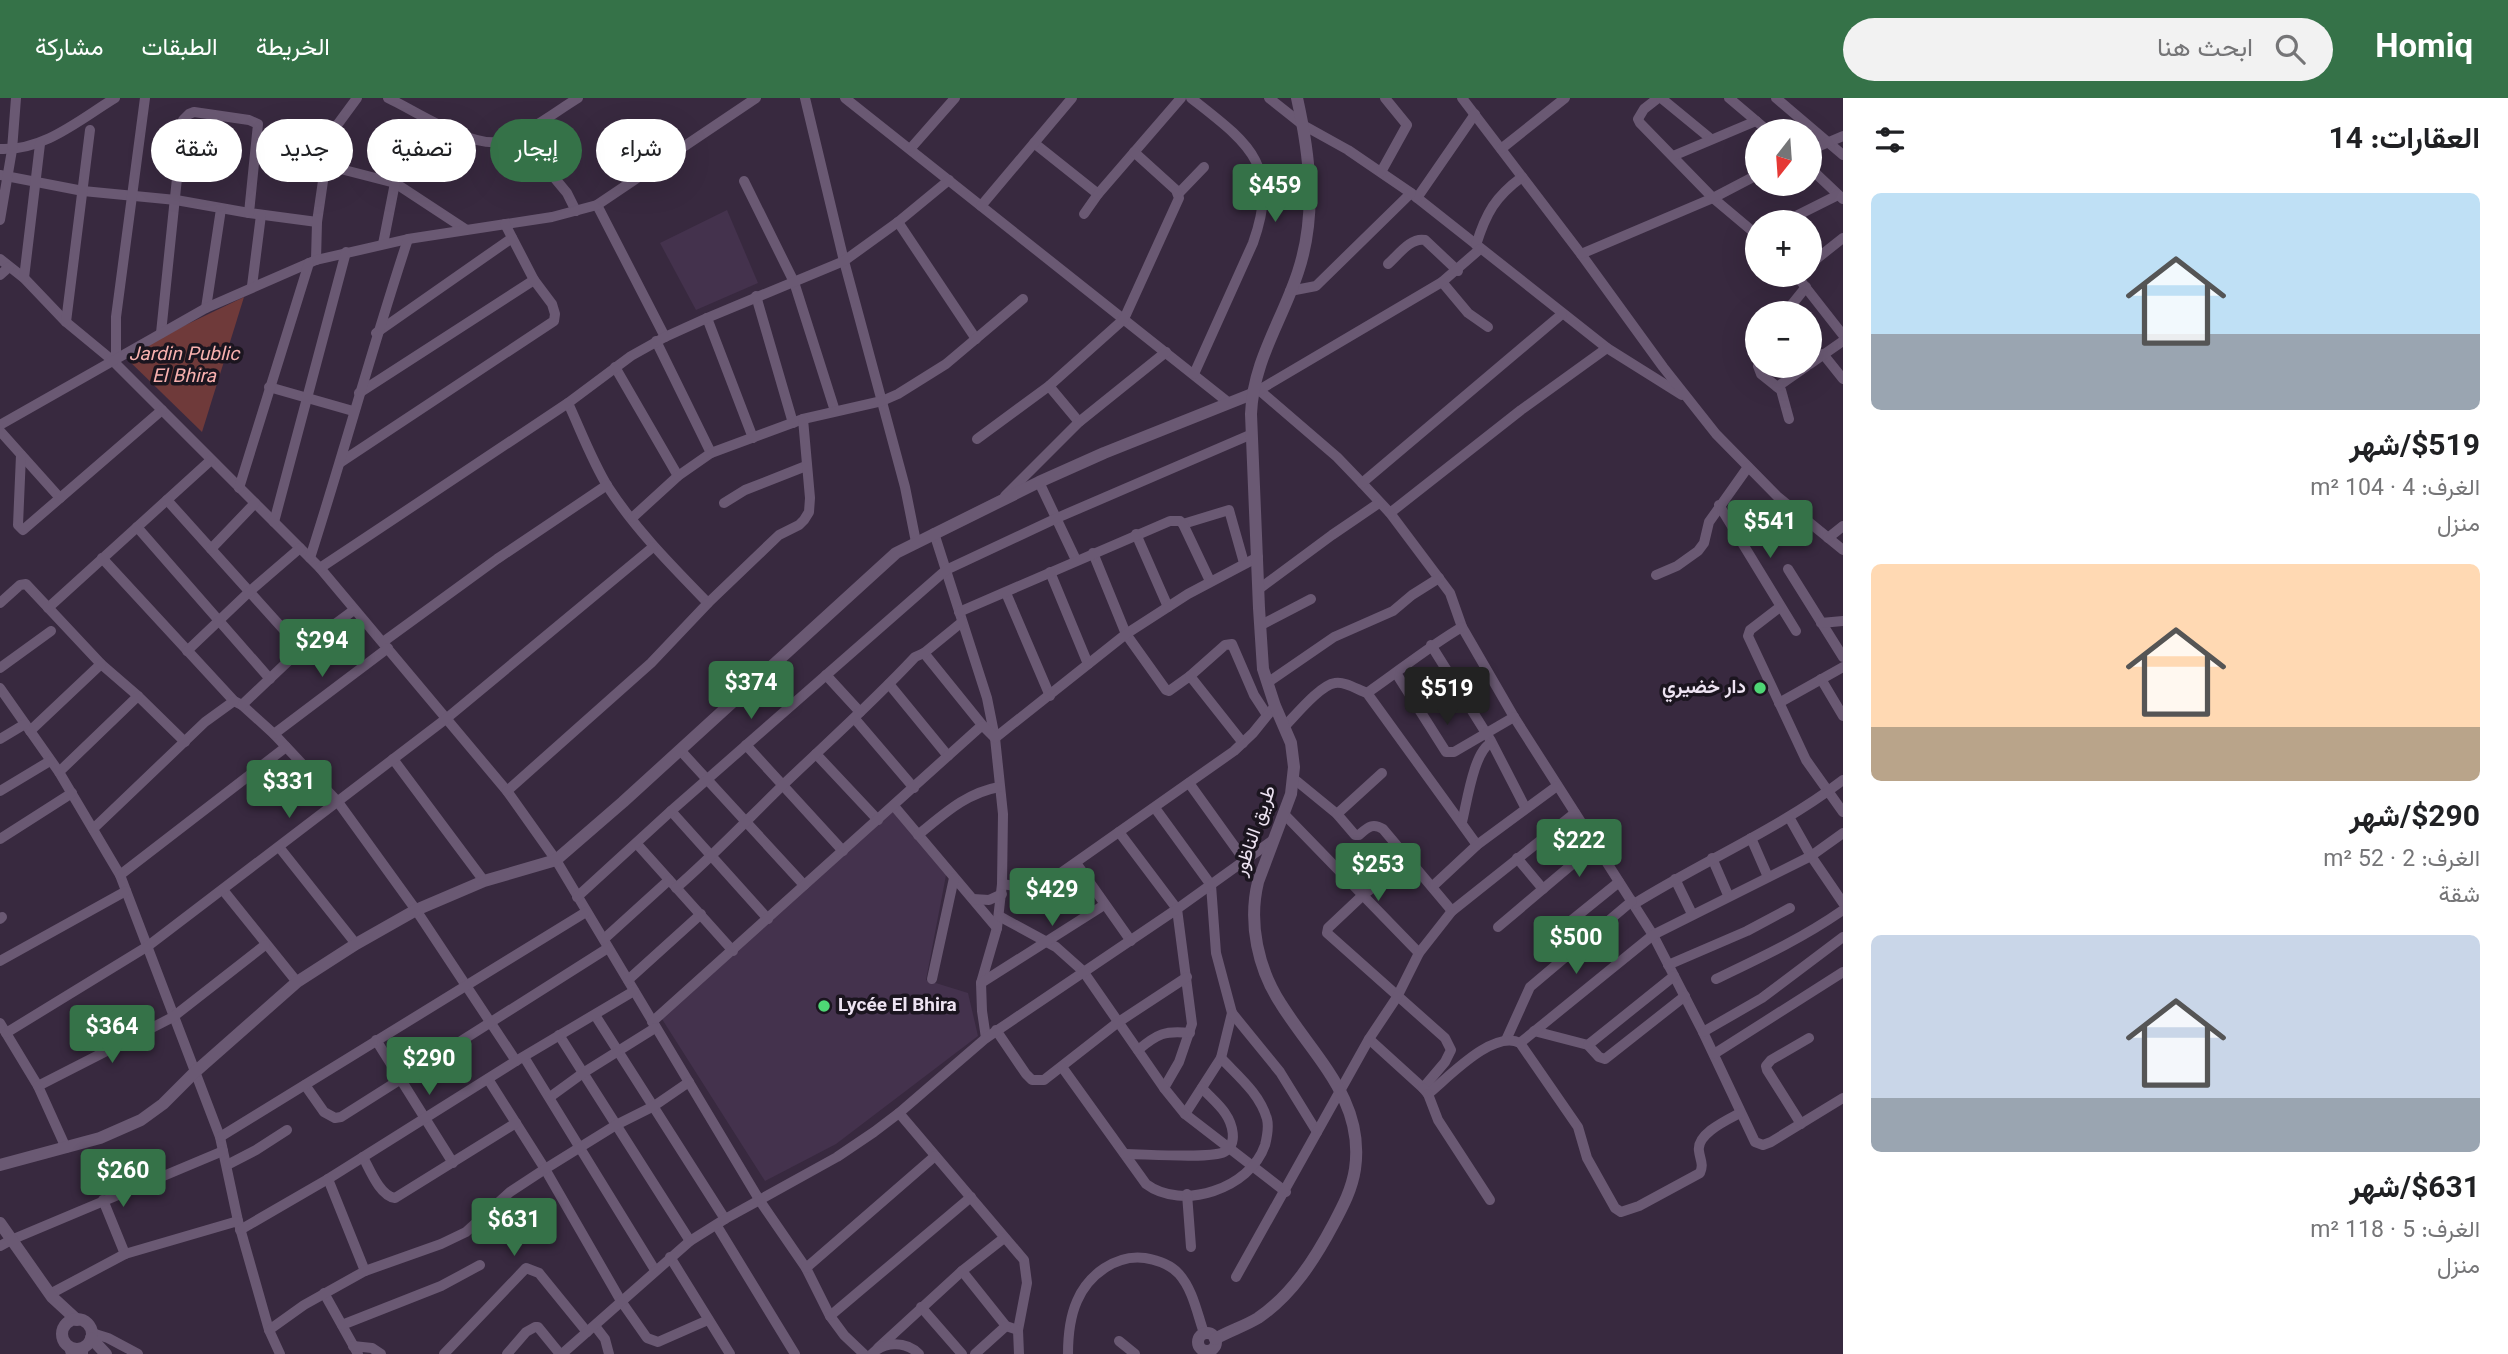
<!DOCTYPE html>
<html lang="ar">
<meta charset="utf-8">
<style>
body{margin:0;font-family:Georgia,Vazirmatn,serif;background:#f2f2f2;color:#202124;direction:rtl;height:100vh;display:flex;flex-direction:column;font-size:26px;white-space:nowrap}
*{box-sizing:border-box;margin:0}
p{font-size:23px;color:#757577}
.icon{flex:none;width:38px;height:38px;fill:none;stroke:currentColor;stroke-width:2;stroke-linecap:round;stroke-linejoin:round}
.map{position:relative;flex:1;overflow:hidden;direction:ltr}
.drawer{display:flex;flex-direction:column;background:#fff;width:665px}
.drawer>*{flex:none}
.guide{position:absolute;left:21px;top:21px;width:665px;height:63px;direction:rtl;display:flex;gap:14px}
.needle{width:46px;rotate:197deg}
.fabs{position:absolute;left:1745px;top:21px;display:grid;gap:14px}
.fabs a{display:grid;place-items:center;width:77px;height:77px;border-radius:50%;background:#fff;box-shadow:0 7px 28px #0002;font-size:35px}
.price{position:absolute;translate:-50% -60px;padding:0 16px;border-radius:7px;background:#357248;color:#fff;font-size:23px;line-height:46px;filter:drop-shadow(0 2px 4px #0008)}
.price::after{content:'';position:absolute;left:50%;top:42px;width:21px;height:16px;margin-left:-10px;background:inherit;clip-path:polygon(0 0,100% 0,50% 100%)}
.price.on{background:#222;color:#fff}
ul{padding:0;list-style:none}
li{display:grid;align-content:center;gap:14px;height:371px;padding:0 28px}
li span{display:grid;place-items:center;height:217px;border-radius:10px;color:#555}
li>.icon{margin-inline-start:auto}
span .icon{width:126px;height:126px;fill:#fffc;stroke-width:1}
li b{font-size:30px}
h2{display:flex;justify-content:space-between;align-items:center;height:84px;padding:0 28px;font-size:30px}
.chip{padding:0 24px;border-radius:32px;background:#fff;box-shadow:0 7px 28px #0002;font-size:24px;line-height:63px}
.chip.on{background:#357248;color:#fff}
header{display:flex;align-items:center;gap:42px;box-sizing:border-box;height:98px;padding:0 35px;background:#357248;color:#fff}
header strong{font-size:33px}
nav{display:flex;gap:38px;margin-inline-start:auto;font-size:24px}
.search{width:490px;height:63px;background:#f2f2f2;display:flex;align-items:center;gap:18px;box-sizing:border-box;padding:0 24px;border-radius:38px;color:#757577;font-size:26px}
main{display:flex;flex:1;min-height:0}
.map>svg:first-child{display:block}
.built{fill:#44324d}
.green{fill:#6f3a3a}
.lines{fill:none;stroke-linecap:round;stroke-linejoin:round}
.minor{stroke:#6a5973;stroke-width:10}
.tertiary{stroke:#6a5973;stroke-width:12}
.poi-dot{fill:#4ed675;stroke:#1b151f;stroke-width:2.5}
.labels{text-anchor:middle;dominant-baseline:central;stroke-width:7;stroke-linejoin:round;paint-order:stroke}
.park-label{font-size:19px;font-style:italic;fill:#f8b1af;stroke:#1b151f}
.poi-label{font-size:19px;font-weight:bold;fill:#ede3f2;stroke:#1b151f;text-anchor:end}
.street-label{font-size:19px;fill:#ede3f2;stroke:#1b151f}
</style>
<header>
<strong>Homiq</strong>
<div class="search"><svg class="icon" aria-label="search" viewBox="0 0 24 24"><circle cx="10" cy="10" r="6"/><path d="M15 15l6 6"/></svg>ابحث هنا</div>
<nav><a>الخريطة</a><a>الطبقات</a><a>مشاركة</a></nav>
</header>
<main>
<section class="drawer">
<h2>العقارات: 14<svg class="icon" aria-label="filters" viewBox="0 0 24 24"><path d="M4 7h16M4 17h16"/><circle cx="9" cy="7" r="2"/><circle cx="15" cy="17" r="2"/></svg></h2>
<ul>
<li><span style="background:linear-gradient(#bfe0f5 65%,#9aa5b1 0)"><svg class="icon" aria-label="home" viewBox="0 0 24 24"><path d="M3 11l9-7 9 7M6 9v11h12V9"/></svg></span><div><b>$519/شهر</b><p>الغرف: 4 · 104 m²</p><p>منزل</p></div></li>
<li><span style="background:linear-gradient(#ffd9b3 75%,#b9a48a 0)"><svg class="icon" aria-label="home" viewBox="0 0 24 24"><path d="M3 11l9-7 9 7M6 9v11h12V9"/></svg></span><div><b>$290/شهر</b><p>الغرف: 2 · 52 m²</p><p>شقة</p></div></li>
<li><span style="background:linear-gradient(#c9d6e8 75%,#9aa5b1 0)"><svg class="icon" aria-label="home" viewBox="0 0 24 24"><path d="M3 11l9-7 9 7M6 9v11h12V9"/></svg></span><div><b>$631/شهر</b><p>الغرف: 5 · 118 m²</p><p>منزل</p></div></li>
</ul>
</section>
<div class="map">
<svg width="1843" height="1256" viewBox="0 0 1843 1256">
<rect width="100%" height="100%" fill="#38293f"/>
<g class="built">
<path d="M 727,112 L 758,185 L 696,212 L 660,145 Z"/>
<path d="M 892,713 L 947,772 L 926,882 L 968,895 L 978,938 L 836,1046 L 765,1083 L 662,921 Z"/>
</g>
<path class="green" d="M 244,199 L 202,334 L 123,257 Z"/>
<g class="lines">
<g class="minor">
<path d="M 388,0 C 416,13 473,52 503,43 C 529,35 555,14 578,0"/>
<path d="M 805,0 L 844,163 L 905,389 L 916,444"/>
<path d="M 845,0 L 1229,305"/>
<path d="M 1191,0 C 1248,45 1281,66 1253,145 L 1194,276"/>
<path d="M 1269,0 L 1303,27 L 1348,52 L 1411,95 L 1607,250 L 1682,297"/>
<path d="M 1462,0 L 1581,156 L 1663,269 L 1716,336 L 1777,398 L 1843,452"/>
<path d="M 1658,0 L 1644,11 L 1638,21 L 1640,25 L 1713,100 L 1757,137"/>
<path d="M 1661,0 L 1711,41"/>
<path d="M 1729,0 L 1768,33"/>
<path d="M 1776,0 L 1843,57"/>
<path d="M 518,36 L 567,95 L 576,113"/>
<path d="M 1034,45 L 1098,96 L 1181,0"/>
<path d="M 911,50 L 955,0"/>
<path d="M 0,51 C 44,53 79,22 115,0"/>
<path d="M 1501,51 L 1565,0"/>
<path d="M 1810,52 L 1843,38"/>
<path d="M 1673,58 L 1756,23"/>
<path d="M 325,67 L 395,85 L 465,131"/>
<path d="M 1810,70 L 1843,101"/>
<path d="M 1381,74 L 1407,27 L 1385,0"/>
<path d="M 0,77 L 83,93 L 176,102 L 249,115 L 317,124"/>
<path d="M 744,83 L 794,184 L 835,313"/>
<path d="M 1178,96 L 1204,69"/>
<path d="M 1417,100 L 1475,16"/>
<path d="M 597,107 L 665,239"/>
<path d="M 981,108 L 1072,0"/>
<path d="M 1084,116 L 1098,96"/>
<path d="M 0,122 L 12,52 L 16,0"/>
<path d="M 898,124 L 976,241"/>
<path d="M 1784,124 L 1838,97"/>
<path d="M 383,146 L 395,85"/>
<path d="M 1476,147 C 1486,115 1495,99 1522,79"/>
<path d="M 1581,156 L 1713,100 L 1757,77"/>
<path d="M 0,161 L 24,180 L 66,224 L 112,262 L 320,470 L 507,693 L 556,762 L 760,1103 L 806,1170 L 830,1218 L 844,1237 L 864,1256"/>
<path d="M 316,162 L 317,124 L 329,42 L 332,34 L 357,0"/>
<path d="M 1388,166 C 1399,156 1411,139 1425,142 L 1458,173"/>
<path d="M 1810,166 L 1843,140"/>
<path d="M 0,177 L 9,169"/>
<path d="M 1796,177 L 1843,237"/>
<path d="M 24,180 L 40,46"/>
<path d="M 1442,184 L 1468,215 L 1488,229"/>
<path d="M 252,188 L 261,117"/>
<path d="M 1290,193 L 1316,188 L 1411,95"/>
<path d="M 756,198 L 793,325"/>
<path d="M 206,210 L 221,111"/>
<path d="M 1785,215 L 1806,189"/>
<path d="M 707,220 L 753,340"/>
<path d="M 66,224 L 90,32"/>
<path d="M 161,235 L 183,22 L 189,16 L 194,14 L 249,22 L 258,26 L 249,115"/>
<path d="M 376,235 L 512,140"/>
<path d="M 656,243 L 711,355"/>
<path d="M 1823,256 L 1843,281"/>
<path d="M 116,259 L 116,219 L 145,0"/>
<path d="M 1810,266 L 1843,243"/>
<path d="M 1758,268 L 1761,276 L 1781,292 L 1789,321"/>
<path d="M 615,269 L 678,378"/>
<path d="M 1049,288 L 1079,324"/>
<path d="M 269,289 L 353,313"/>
<path d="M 1777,289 L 1807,268"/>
<path d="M 1259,292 L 1337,359 L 1362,385 L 1390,415 L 1450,495 L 1462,529 L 1514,619 L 1653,837 L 1703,934 L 1755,1044 L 1763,1047 L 1771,1044 L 1843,1000"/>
<path d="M 359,295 L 534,182"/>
<path d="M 1254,295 L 1442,184 L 1480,151"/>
<path d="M 568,305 C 581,333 592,363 608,389 C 636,432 672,468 708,505"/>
<path d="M 0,327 L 206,210 L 316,162 L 408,141 L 552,119 L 597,107 L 756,0"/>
<path d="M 0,333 L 60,400"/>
<path d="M 977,341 L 1049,288 L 1124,221 L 1179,100 L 1176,92 L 1134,54"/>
<path d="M 21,357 L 18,427 L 23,432 L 162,312"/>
<path d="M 341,364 L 554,223 L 555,216 L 552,206 L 534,182 L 505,126"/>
<path d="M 1039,384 L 1076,462"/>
<path d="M 1362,385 L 1562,216"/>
<path d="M 239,390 L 309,165"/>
<path d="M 1005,398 L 1079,324 L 1166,254"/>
<path d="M 167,402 L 301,551"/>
<path d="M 724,405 L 745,392 L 806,368"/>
<path d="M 1719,407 L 1796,533"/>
<path d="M 1390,415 L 1521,312 L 1607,250"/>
<path d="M 632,420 L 678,378 L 711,355 L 803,321 L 882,303 L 898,296 L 946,266 L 1023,201"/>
<path d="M 274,424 L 346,154"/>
<path d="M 1183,426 L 1229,412 L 1244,465"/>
<path d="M 137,429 L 270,581"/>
<path d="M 934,435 L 987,600 L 995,640 L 1003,716 L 1002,786 L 997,830 L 981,885 L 982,913 L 986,940"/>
<path d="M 1136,436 L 1168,509"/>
<path d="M 1828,440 L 1843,428"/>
<path d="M 211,451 L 255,405"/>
<path d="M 1093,455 L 1126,536 L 1166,592 L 1169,593 L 1190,578 L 1243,645"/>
<path d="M 102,460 L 234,603 L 242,607 L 274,636 L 338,704 L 416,812 L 516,963"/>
<path d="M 310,460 C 344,354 373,247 408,141"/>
<path d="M 320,470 L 568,305 L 631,258 L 665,239 L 707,220 L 844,163 L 898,124 L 949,82"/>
<path d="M 1788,471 L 1843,559"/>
<path d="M 1050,474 L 1088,566"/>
<path d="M 1656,477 L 1677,468 L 1698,453 L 1704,445 L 1709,424 L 1748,369"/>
<path d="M 1259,491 L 1332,437 L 1379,405"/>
<path d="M 1006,495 L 1050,598"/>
<path d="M 0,505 L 20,487 L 26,486 L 101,566 L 138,598 L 185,644"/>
<path d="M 1780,509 L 1750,532 L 1748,538 L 1806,662 L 1843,714"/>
<path d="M 48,510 L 211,362"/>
<path d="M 959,514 L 1170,423 L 1180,423 L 1183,426 L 1210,483"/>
<path d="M 1821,525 L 1843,523"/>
<path d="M 1261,527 L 1311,501"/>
<path d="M 383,544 L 497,461 L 607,387"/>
<path d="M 1431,547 L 1491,643 L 1525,709"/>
<path d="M 187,553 L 249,494 L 300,450"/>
<path d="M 924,555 L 983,628"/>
<path d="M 0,570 L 51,533"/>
<path d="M 1396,575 L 1446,654 L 1454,654 L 1514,619"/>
<path d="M 826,577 L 860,614"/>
<path d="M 1190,578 L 1225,547 L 1232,546 L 1254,597 L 1267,617"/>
<path d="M 1821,581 L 1843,618"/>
<path d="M 1267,585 L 1334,539 L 1393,513 L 1412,497 L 1439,480"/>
<path d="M 889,586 L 948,658"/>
<path d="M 0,590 L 59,674 L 120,777 L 220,1039 L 238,1123 L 269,1232 L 280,1256"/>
<path d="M 1367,595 C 1399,573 1428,549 1462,529"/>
<path d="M 1779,605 L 1843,569"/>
<path d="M 242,607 L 301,551 L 354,512"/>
<path d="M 855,621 L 914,690"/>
<path d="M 1284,629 C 1295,618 1320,587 1335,585 C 1345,583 1358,592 1367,595 L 1477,747"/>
<path d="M 30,633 L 101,566"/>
<path d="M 274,636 L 388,550"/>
<path d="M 0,641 L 25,626"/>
<path d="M 746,647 L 843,753"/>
<path d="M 680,652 L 804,787"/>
<path d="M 816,656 L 878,722"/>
<path d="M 393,661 L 484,783"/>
<path d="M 59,674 L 138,598"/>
<path d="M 1293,680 L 1337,716 L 1355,737 L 1359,737 C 1367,730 1372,724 1383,731 L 1452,813"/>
<path d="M 1189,685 L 1245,763"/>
<path d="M 0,693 L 50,663"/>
<path d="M 507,693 L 651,565 L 708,505 L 779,437 L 799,427 L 804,422 L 809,414 L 810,400 L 803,321"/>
<path d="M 894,708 L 997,830"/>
<path d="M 1155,710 L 1211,787 L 1216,855 L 1232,915 L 1221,960 L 1185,1016"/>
<path d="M 671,713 L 768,821"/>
<path d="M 1284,716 L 1419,855"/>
<path d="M 1337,716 L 1382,675"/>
<path d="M 1789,719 L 1811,758 L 1843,805"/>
<path d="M 1462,724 C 1467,704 1474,653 1491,645"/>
<path d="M 93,731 L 205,624 L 234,603"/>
<path d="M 1119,734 L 1177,811 L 1192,926 L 1179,964 L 1164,990"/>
<path d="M 918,737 C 944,716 966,695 999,689"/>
<path d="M 1751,740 L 1768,779"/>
<path d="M 0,741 L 72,695"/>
<path d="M 637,746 L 733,853"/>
<path d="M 279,749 L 356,846"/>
<path d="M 1517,760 L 1543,791"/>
<path d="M 1712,760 L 1728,797"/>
<path d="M 1076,765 L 1131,843"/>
<path d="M 120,777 L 286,649"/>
<path d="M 1675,781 L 1692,816"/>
<path d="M 1002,786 L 1027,790 L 1052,781 L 1234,653 L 1253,635 L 1275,608"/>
<path d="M 1433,788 L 1477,747 L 1557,688"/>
<path d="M 676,790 C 714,757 748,721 784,686 C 828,644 873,604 915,559 L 924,555 L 962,524"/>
<path d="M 223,792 L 297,884"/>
<path d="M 577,799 L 671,713 L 946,472 L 1057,420 L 1252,336"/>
<path d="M 973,801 L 989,802 L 1002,796"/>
<path d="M 1634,806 C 1703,763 1779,731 1843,682"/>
<path d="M 999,818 L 1056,849 L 1083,873 L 1164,990 L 1185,1016 L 1286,1094"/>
<path d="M 0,821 L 2,819"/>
<path d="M 1498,829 L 1595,747"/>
<path d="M 1551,839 L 1619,784"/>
<path d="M 604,841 L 669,782"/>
<path d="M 0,863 L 126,793"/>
<path d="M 1668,867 L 1747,833 L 1790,810"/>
<path d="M 932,881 L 954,780"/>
<path d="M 1716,881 C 1760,860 1803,840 1843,812"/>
<path d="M 628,882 L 701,816"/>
<path d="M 981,885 L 1104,807"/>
<path d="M 1232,915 L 1280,974 L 1317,1034"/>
<path d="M 595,917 L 725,1121"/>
<path d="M 652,924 L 979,630 L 983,628 L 995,640 L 1126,536 L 1188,496 L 1258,459"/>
<path d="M 0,925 L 38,988 L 66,1050"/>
<path d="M 996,932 L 1026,976 L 1032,982 L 1044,982 L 1117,925 L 1187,879"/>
<path d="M 1534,933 L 1588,947 L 1599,959 L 1605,961 L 1685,898"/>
<path d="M 1703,934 L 1762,900 L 1843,839"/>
<path d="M 6,935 L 148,848 L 447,620 L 653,449"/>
<path d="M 559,937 L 690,1143"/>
<path d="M 1369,941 L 1423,990 L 1445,964 L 1451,952 L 1445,940 L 1327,835 L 1328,830 L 1363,797 L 1408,762"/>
<path d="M 376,942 L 453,1065"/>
<path d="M 1506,942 L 1530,889 L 1632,803"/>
<path d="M 1520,945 L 1653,837 L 1811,758 L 1843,735"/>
<path d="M 1588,947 L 1674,878"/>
<path d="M 1138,952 C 1157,936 1165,932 1190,935"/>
<path d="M 1714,956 L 1843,874"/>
<path d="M 524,959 L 655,1172"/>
<path d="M 1062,969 L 1146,1086 C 1182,1113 1250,1091 1265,1047 C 1267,1039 1269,1029 1267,1021 C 1260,996 1239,979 1221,960"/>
<path d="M 488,981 L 545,1071 L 621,1203 L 647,1240 L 658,1244 L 708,1222"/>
<path d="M 305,987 L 324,1014 L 335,1020 L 341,1019 L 608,850"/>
<path d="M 38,988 L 173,919 L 265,847"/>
<path d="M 1423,990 L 1428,996 C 1448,980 1493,931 1520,945 L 1578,1029 L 1587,1060 L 1615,1110 L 1621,1114 L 1639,1108 L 1700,1075 C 1704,1066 1700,1062 1699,1053 C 1696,1036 1727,1022 1740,1015"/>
<path d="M 1428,996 L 1438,1022 L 1490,1102"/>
<path d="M 550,999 L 583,975 L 655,930"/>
<path d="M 899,1015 L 1024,1162 L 1027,1185 L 1018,1232 L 1019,1256"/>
<path d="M 1801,1026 L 1767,972 L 1766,968 L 1771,962 L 1809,940"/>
<path d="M 220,1039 L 586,814"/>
<path d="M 1125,1056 C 1144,1056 1211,1061 1224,1054 C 1239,1046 1232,1025 1225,1015 C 1219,1006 1209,998 1202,990"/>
<path d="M 363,1059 C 370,1072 380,1098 395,1100 L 516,1025"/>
<path d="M 227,1067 L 256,1052 L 287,1032"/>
<path d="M 328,1081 L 365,1173"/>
<path d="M 1187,1096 L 1191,1149"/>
<path d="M 103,1102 L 125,1156"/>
<path d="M 717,1128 L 795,1256"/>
<path d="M 240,1132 L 328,1081 L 516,963 L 634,893"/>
<path d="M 0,1148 L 11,1142 L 223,1053"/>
<path d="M 670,1159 L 730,1256"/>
<path d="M 806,1170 L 935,1058"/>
<path d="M 962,1173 L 1006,1228 L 1018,1232"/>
<path d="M 1236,1179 L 1369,941 L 1397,899 L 1419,855 L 1452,813 L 1575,715"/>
<path d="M 324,1195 L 358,1256"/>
<path d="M 50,1196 L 125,1156 L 238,1123"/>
<path d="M 921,1209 L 962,1256"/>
<path d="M 830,1218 L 971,1099"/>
<path d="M 342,1227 L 441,1188 L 480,1167"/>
<path d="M 595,1228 L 605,1241 L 609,1256"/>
<path d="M 269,1232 L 304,1207 L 365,1173 L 441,1146 L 466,1134 L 510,1094 L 545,1071 L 616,1027 L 654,1008 L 689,984"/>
<path d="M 92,1235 L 108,1240 L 138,1256"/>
<path d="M 1119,1243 L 1135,1256"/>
<path d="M 353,1248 L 372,1250 L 381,1256"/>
<path d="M 69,1249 L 71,1256"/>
<path d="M 83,1250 L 83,1256"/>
<path d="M 878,1250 L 962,1173 L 1004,1140"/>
<path d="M 444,1256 L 526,1170 L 539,1175 L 587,1234"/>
<path d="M 507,1256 L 526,1234 L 535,1229 L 538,1229 L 560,1256"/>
<path d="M 562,1256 L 690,1143 L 725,1121 L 837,1059 L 874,1034 L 899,1015 L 986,940 L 1177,811 L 1273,742"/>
<path d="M 872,1256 C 884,1243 906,1243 919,1256"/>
<path d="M 975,1256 L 1006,1228"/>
<path d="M 1068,1256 C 1068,1239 1070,1219 1077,1203 C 1088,1177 1116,1156 1145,1160 C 1157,1162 1170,1166 1179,1176 C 1193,1192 1197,1215 1204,1235"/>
</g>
<g class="tertiary">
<path d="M 0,1067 L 100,1040 L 141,1022 L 163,1006 L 195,974 L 297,884 L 356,846 L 416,812 L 484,783 L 556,762 L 623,704 L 896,455 L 1039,384 L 1104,355 L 1252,296"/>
<path d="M 0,1125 L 52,1199 L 77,1222"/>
<circle cx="77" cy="1236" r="15"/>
<circle cx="1207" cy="1244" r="9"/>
<path d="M 91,1240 L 106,1256"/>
<path d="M 1215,1241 C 1229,1233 1245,1228 1258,1220 C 1292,1197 1315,1161 1334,1125 C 1343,1108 1352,1091 1355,1071 C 1365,1002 1314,959 1281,906 C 1258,871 1248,825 1258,784 L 1291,696 L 1294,669 L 1291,645 L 1275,608 L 1263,571 L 1259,510 L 1251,316 C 1253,263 1282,223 1298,174 C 1317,117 1310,58 1297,0"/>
</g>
</g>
<g class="poi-dot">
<circle cx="1760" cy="590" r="7"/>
<circle cx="824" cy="908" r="7"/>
</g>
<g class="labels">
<g class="park-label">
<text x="184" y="257">Jardin Public<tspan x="184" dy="22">El Bhira</tspan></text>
</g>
<g class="poi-label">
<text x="1746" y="590">دار خضيري</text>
<text x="838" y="908" text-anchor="start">Lycée El Bhira</text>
</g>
<g class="street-label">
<text transform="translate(1256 733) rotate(-71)">طريق الناظور</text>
</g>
</g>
</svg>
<div class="fabs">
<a><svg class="needle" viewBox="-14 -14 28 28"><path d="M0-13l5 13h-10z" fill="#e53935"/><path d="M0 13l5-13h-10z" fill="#757577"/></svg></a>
<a>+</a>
<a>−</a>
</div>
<b class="price" style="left:1275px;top:126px">$459</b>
<b class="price" style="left:1770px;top:462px">$541</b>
<b class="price" style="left:322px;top:581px">$294</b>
<b class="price" style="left:751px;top:623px">$374</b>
<b class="price on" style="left:1447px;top:629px">$519</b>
<b class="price" style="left:289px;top:722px">$331</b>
<b class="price" style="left:1579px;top:781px">$222</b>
<b class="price" style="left:1378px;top:805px">$253</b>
<b class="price" style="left:1052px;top:830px">$429</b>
<b class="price" style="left:1576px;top:878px">$500</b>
<b class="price" style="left:112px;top:967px">$364</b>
<b class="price" style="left:429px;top:999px">$290</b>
<b class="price" style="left:123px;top:1111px">$260</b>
<b class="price" style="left:514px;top:1160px">$631</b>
<div class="guide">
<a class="chip">شراء</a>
<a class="chip on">إيجار</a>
<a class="chip">تصفية</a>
<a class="chip">جديد</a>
<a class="chip">شقة</a>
</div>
</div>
</main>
